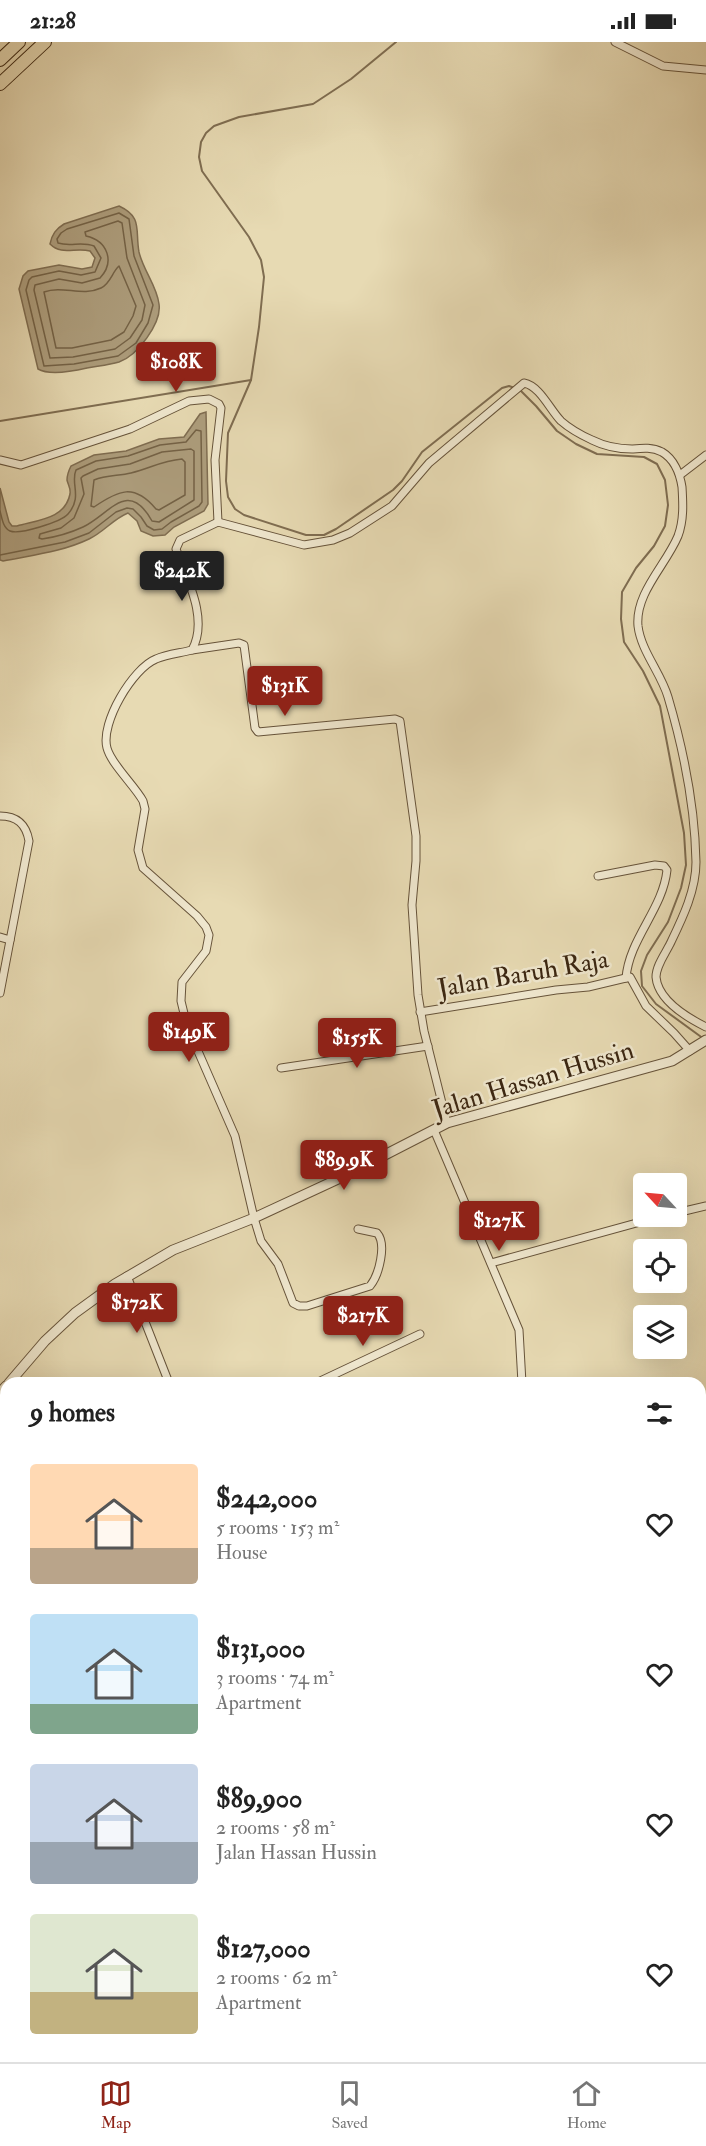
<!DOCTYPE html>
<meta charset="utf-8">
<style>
body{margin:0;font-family:"IM FELL Double Pica",serif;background:#f6f6f6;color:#222;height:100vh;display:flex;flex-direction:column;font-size:22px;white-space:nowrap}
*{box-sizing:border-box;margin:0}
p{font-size:20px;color:#767676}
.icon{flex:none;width:33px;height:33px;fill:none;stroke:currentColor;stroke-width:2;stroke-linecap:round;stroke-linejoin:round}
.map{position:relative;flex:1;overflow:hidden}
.drawer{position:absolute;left:0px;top:1335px;width:706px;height:686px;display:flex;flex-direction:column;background:#fff;border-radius:18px 18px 0 0;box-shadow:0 6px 24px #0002}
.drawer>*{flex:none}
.needle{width:39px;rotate:296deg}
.tools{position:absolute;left:633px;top:1131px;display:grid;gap:12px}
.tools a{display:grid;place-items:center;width:54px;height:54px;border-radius:6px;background:#fff;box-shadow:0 6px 24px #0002;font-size:30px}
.price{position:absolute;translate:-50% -51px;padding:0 14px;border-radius:6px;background:#8f2418;color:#fff;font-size:20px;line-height:39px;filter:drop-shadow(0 2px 3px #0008)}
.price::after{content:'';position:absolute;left:50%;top:36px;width:18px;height:14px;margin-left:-9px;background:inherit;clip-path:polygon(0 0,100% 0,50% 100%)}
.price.selected{background:#222;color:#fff}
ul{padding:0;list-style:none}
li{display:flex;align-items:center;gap:18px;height:150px;padding:0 30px}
li span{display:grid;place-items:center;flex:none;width:168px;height:120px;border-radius:6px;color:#555}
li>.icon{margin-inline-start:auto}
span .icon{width:72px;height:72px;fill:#fffc;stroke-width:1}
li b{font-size:26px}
h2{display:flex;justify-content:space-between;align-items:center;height:72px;padding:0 30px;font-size:26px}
.status{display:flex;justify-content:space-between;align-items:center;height:42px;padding:0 30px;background:#fff;direction:ltr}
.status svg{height:16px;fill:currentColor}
.tab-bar{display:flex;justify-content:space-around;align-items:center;height:84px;border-top:2px solid #e0e0e0;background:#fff;font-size:16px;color:#767676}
.tab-bar a{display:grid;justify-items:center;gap:3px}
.tab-bar .selected{color:#8f2418}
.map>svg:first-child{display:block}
.water{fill:#ad9d7c;stroke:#7f6d51;stroke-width:1.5}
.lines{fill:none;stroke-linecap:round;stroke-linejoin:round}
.shore{stroke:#746246;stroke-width:1.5}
.stream{stroke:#7f6d51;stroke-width:2}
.minor-casing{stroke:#66533a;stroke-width:9}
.tertiary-casing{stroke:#66533a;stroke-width:11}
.secondary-casing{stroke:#3b2611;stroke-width:13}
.trunk-casing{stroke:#3b2611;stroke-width:14}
.minor{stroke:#efe7ce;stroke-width:7}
.tertiary{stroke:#efe7ce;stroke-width:9}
.secondary{stroke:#efe7ce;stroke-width:10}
.trunk{stroke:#e7dab3;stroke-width:12}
.labels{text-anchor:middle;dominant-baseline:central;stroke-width:5;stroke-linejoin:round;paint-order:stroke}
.street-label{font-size:26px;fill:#3b2611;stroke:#efe7ce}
</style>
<div class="status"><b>21:28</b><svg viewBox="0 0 49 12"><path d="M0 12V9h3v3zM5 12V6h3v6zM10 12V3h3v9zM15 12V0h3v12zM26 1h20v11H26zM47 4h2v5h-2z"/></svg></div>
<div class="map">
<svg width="706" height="2020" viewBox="0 0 706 2020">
<rect width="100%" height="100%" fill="#e7dab3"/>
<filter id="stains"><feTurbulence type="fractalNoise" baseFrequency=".00333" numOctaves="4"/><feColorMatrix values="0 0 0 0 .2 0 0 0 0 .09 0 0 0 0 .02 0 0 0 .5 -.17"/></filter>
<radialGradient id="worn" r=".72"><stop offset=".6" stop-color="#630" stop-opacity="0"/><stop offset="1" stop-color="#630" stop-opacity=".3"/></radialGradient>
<g class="water">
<path d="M 119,164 C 143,175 135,188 139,210 C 143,228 157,244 159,262 C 162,281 137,314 119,320 C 109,323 98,324 87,326 C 74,329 50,334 38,327 L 19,247 L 23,234 L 28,229 L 59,223 L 82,227 L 92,225 L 95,216 L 90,209 C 75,205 62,214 50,202 C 52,192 56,187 64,182 Z"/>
<path d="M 206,370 L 208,462 L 204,469 L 174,485 L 165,493 L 153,494 L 141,489 L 137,479 L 128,471 C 113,477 104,490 89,497 C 62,510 32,513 3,519 L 0,518 L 0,446 L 9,480 L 12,484 L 17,484 C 38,478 65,477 70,452 C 71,446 68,443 67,438 C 67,433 69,428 71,424 L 94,413 L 126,409 L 159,397 L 184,395 L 200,372 Z"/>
</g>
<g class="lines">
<g class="shore">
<path d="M 119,171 L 129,177 L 134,214 L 153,263 L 148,281 L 136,301 L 118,314 L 74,322 L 44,324 L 26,248 L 29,238 L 32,235 L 59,229 L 81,233 L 95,230 L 101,216 L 94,204 C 81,199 71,205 58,201 L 57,197 L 61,191 L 67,187 Z"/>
<path d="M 118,179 L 122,181 L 127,216 L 145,263 L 142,278 L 130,296 L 115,307 L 73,315 L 50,316 L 34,248 L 35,243 L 59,237 L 82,241 L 100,236 C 115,220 108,199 86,194 L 85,190 Z"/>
<path d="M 119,224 L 136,264 L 133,274 L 124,290 L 111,298 L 72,306 L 56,306 L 44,250 C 63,243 82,255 101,246 C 111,241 112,230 119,224 Z"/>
<path d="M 191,407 L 194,409 L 194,458 L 159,480 L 152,479 C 128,436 110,472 83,485 C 70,491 56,495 42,497 L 39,496 L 40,492 L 61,486 L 74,476 L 84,452 L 81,436 L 83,434 L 98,427 L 130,422 L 162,410 Z"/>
<path d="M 182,417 L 185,420 L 185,453 L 159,468 L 156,467 C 134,441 119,448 94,465 L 91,464 L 94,438 C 106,433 119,434 131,431 C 151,426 161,419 182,417 Z"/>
<path d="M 0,469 C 2,476 3,486 10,489 C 19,493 61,480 68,472 C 83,455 70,441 76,428 L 96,419 L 128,414 L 160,403 L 186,400 L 196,388 L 201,389 L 202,460 L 199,464 L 171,480 L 162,487 L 154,488 L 147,484 L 141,475 L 133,467 L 127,466 L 116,470 L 89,491 L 65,500 L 0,513"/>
</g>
<g class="stream">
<path d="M 396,0 L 351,37 L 313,62 L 239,75 L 214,84 L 206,91 L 201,100 L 199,115 L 202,129 L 249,195 L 261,218 L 264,235 L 259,285 L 251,338 L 228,391 L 226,439 L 228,455 L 235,467 L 244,473 L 306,493 L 324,493 L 336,487 L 393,448 L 402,439 L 422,410 L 502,346 L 509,344 L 520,348 L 536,364 L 557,389 L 576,402 L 597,412 L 644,415 L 657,422 L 665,438 L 668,463 L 665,484 L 654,504 L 636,526 L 622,550 L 621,577 L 624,600 L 643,629 L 660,664 L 684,791 L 686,823 L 681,846 L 668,880 L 647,913 L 641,929 L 642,944 L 656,962 L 704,997"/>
<path d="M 0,379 L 251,338"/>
</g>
<g class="minor-casing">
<g id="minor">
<path d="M 615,0 L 663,24 L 706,28"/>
<path d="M 0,418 L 21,423 L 130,387 L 189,359 L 209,357 L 219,362 L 221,366 L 215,418 L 218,480"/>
<path d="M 680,433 L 706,413"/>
<path d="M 192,608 L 239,601 L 244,603 L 255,686 L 258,690 L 395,677 L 400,679 L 416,794 L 416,819 L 412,863 L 418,953 L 424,989 L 447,1081"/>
<path d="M 0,774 C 17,774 26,782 29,799 L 0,951"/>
<path d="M 598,834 L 655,823 L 664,824 L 667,828 C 663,867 629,897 626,936"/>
<path d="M 0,895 L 10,898"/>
<path d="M 420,970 L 556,948 L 588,945 L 630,935 L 646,964 L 674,991 L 690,1009"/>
<path d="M 281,1026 L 428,1004"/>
<path d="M 434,1088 L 519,1288 L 522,1341"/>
<path d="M 676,1171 L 706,1164"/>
<path d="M 358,1187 L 377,1191 C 387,1202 379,1233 370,1244 L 307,1264 L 299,1264 L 293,1261 L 278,1222 L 261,1199 L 254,1176 L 235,1094 L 187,984 L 181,959 L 182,940 L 206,909 L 209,893 L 206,885 L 197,874 L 143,826 L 138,808 L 145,767 L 143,759 C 135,744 111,722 107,706 C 100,681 133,626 156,617 C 167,612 181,611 192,608 C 209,577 187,537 176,507 L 180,498 L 218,480 L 304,503 L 333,498 L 350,491 L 392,464 L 429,421 L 524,341 C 540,344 550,368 561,379 C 570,387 581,393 592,398 C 604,404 618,407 632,407 C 643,406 652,405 662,410 C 674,417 680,432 682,445 C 683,461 684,478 678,494 C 666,523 635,551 638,584 C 641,609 661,631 668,655 C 683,706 695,767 696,820 C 696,849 682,877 670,902 C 665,912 656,924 656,935 C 658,958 688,976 706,985"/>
<path d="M 491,1221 L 662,1174"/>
<path d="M 127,1234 L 169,1341"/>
<path d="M 316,1341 L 420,1292"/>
<path d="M 700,1415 L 706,1413"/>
<path d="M 0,1517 L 6,1523"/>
<path d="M 700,1579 L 706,1579"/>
<path d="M 700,1654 L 706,1654"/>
<path d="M 700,1735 L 706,1735"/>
<path d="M 700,1818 L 706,1818"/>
<path d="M 334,2020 L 343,2014"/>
</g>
</g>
<g class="tertiary-casing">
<g id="tertiary">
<path d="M 9,1341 L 45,1299 L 75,1271 L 115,1242 L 173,1208 L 254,1176 L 338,1137 L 447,1081 L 672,1019 L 706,998"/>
<path d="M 0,1351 L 6,1344"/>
</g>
</g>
<g class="secondary-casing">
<g id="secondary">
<path d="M 0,1651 L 6,1661"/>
<path d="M 206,2014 L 209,2020"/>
</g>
</g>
<g class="trunk-casing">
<g id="trunk">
<path d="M 0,18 L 19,0"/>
<path d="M 0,42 L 45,0"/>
</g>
</g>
<use href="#minor" class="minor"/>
<use href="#tertiary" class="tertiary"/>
<use href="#secondary" class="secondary"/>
<use href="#trunk" class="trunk"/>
</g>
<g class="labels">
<g class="street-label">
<text transform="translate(523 932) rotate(-10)">Jalan Baruh Raja</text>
<text transform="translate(533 1038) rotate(-17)">Jalan Hassan Hussin</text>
</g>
</g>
<rect width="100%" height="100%" filter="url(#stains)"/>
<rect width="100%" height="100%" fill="url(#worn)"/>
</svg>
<div class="tools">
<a><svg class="needle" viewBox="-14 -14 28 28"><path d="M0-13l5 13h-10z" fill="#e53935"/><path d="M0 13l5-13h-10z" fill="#767676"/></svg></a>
<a><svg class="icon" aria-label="locate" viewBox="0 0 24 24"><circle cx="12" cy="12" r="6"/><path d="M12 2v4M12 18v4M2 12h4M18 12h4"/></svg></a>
<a><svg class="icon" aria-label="layers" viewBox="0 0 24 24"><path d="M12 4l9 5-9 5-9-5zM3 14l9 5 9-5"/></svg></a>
</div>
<b class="price" style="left:176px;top:351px">$108K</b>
<b class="price selected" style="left:182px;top:560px">$242K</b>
<b class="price" style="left:285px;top:675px">$131K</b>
<b class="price" style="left:189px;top:1021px">$149K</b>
<b class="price" style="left:357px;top:1027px">$155K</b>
<b class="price" style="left:344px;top:1149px">$89.9K</b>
<b class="price" style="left:499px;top:1210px">$127K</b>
<b class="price" style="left:137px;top:1292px">$172K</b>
<b class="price" style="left:363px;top:1305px">$217K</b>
<section class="drawer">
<h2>9 homes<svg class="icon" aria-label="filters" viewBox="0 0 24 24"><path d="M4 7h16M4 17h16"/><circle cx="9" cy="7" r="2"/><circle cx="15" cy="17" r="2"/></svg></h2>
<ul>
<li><span style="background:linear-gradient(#ffd9b3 70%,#b9a48a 0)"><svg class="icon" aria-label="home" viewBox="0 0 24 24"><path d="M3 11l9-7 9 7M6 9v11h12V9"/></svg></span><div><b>$242,000</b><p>5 rooms · 153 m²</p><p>House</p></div><svg class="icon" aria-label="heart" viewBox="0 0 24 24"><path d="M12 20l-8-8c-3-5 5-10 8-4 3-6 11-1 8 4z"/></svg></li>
<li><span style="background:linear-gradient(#bfe0f5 75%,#7fa58c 0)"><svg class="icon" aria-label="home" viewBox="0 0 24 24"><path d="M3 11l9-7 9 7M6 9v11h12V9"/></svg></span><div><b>$131,000</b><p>3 rooms · 74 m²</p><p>Apartment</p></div><svg class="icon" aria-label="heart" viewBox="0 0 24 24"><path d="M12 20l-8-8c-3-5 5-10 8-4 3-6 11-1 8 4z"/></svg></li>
<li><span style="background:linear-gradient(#c9d6e8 65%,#9aa5b1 0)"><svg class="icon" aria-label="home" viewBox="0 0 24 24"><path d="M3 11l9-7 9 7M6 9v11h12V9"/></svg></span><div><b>$89,900</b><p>2 rooms · 58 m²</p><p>Jalan Hassan Hussin</p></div><svg class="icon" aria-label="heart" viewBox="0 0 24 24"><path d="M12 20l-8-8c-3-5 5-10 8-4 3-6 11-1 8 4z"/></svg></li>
<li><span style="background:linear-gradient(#dfe7d0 65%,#c2b280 0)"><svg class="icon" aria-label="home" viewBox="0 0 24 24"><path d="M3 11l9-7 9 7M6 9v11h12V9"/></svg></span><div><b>$127,000</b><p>2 rooms · 62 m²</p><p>Apartment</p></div><svg class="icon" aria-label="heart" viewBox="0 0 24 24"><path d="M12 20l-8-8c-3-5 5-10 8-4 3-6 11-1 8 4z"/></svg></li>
</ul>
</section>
</div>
<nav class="tab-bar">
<a class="selected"><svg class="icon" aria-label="map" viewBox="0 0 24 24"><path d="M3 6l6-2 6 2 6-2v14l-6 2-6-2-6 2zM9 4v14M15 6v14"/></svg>Map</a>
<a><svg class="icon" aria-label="saved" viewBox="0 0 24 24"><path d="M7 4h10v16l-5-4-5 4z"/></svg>Saved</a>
<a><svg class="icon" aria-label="home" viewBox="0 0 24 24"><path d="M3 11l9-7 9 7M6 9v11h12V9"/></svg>Home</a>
</nav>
